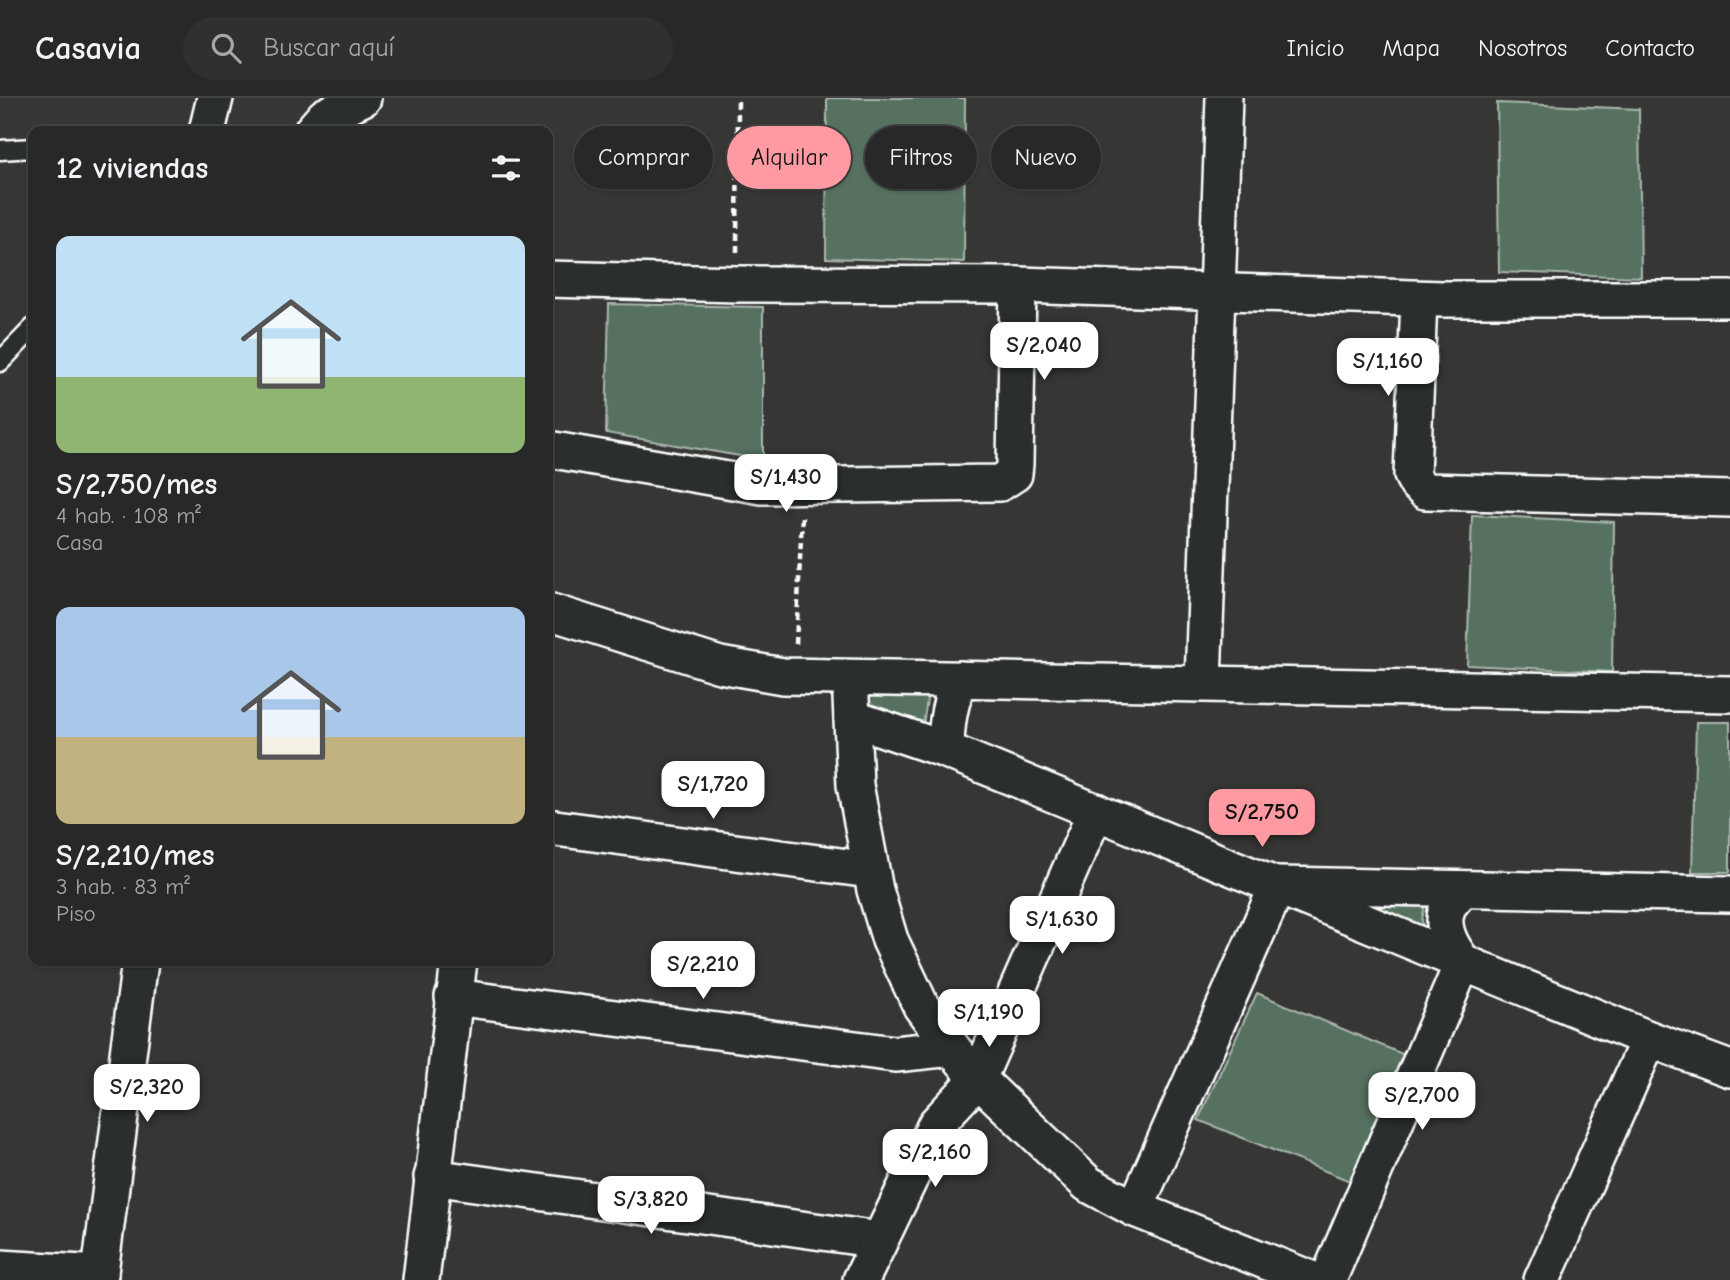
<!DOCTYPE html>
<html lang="es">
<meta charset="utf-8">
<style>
body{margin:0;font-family:"Comic Neue",sans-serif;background:#303030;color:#f1f3f6;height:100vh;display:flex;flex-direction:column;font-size:26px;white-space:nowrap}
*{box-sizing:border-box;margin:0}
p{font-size:23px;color:#a5a6a8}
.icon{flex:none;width:38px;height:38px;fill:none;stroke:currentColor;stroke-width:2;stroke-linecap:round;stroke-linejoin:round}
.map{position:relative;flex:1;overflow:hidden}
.details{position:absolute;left:28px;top:28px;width:525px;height:840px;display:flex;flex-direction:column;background:#282828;border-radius:14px;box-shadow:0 2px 5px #0004,0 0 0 2px #444445}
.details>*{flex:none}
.banner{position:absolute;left:574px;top:28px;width:665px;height:63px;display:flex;gap:14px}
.price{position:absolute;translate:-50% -60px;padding:0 16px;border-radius:14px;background:#fff;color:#222;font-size:23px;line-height:46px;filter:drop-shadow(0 2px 4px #0008)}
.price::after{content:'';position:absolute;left:50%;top:42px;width:21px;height:16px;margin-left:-10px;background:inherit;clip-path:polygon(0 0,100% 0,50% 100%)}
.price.active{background:#ff9aa2;color:#111}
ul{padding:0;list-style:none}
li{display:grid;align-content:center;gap:14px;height:371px;padding:0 28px}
li span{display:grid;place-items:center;height:217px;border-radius:14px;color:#555}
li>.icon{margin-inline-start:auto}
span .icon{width:126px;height:126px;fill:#fffc;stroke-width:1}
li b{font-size:30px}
h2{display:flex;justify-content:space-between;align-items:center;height:84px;padding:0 28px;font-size:30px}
.tag{padding:0 24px;border-radius:32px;background:#282828;box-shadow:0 2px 5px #0004,0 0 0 2px #444445;font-size:24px;line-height:63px}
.tag.active{background:#ff9aa2;color:#111}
header{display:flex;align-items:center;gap:42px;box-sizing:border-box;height:98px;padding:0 35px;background:#282828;border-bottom:2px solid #444445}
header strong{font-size:33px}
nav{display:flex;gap:38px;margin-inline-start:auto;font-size:24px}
.search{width:490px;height:63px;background:#303030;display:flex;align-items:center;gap:18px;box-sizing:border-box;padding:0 24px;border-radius:38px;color:#a5a6a8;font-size:26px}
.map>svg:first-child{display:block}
.green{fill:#57715f;stroke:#abb8af;stroke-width:2}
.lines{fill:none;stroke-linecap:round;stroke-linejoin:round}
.service-casing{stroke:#fff;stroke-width:23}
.minor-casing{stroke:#fff;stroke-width:40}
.path{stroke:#fff;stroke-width:4.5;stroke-dasharray:7 5;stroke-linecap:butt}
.service{stroke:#2a2d2e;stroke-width:18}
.minor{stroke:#2a2d2e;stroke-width:35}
</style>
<header>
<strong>Casavia</strong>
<div class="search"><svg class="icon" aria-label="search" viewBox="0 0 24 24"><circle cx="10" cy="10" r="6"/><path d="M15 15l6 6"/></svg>Buscar aquí</div>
<nav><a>Inicio</a><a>Mapa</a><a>Nosotros</a><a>Contacto</a></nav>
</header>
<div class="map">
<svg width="1730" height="1182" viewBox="0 0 1730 1182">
<rect width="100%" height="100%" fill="#363635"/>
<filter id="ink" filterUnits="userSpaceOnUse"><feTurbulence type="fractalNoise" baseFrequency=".0143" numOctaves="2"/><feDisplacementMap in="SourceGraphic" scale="14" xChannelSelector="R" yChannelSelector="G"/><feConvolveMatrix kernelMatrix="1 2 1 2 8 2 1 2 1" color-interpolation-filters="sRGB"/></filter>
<g filter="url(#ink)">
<g class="green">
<path d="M 827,0 L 965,0 L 964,164 L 826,160 Z"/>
<path d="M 1497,5 L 1639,11 L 1641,179 L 1499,174 Z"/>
<path d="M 609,206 L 763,209 L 763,362 L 606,335 Z"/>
<path d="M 1472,417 L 1614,424 L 1612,574 L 1467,567 Z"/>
<path d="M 873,596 L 928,596 L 923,627 L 873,611 L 866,604 Z"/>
<path d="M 1696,624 L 1730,624 L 1730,774 L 1692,774 Z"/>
<path d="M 1344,801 L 1426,802 L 1422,822 L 1424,836 Z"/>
<path d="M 1257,895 L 1407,958 L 1350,1083 L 1198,1022 Z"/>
</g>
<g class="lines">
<g class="service-casing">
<g id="service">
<path d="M 0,52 L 33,50"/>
<path d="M 0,264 L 33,230"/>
</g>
</g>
<g class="minor-casing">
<g id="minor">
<path d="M 207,33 L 215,0"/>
<path d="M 312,33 L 325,18 L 363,0"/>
<path d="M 548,181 L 737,186 L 1018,187 L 1443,201 L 1730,201"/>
<path d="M 1419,201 L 1412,377 L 1417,386 L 1425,393 L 1730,401"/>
<path d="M 548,351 L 762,388 L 1000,385 L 1014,376 L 1015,366 L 1018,187"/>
<path d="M 548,513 L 720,567 L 783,578 L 1730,596"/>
<path d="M 1203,584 L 1224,0"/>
<path d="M 851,600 L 855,687 L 875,792 L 890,842 L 921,908 L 952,950 L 978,981 L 1088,1086 L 1135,1111 L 1313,1182"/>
<path d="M 852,620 L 946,652 L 1649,941 L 1730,971"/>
<path d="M 946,652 C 946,627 949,604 960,581"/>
<path d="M 548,729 L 870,772"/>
<path d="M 453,899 L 895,956 L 952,950"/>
<path d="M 432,1079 L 879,1142"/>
<path d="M 1135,1111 L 1278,787 L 1730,796"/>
<path d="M 0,1170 L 100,1176"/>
<path d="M 99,1182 L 140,863"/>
<path d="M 421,1182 L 459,863"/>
<path d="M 861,1182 L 936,1026 L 978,981 L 1096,713"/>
<path d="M 1328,1182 L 1463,864 C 1452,850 1440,830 1447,811 C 1449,805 1457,798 1461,792"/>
<path d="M 1542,1182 L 1649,941"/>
</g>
</g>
<g class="path">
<path d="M 737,154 L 738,0"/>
<path d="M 796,546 L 802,418"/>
</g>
<use href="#service" class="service"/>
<use href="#minor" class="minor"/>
</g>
</g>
</svg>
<b class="price" style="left:1044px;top:284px">S/2,040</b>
<b class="price" style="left:1388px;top:300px">S/1,160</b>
<b class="price" style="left:786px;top:416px">S/1,430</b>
<b class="price" style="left:713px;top:723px">S/1,720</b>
<b class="price active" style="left:1262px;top:751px">S/2,750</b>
<b class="price" style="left:1062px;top:858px">S/1,630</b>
<b class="price" style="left:703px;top:903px">S/2,210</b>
<b class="price" style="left:989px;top:951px">S/1,190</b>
<b class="price" style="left:147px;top:1026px">S/2,320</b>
<b class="price" style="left:1422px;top:1034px">S/2,700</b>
<b class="price" style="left:935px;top:1091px">S/2,160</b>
<b class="price" style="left:651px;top:1138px">S/3,820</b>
<div class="banner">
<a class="tag">Comprar</a>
<a class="tag active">Alquilar</a>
<a class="tag">Filtros</a>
<a class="tag">Nuevo</a>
</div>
<section class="details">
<h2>12 viviendas<svg class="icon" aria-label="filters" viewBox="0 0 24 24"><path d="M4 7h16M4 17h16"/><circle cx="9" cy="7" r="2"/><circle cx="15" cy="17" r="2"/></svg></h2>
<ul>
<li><span style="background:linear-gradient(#bfe0f5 65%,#8fb573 0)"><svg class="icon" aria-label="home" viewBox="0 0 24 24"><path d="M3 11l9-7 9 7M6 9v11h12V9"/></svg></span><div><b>S/2,750/mes</b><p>4 hab. · 108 m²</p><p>Casa</p></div></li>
<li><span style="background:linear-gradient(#a9c7e8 60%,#c2b280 0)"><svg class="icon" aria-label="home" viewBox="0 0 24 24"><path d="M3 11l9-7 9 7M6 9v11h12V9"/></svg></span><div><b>S/2,210/mes</b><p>3 hab. · 83 m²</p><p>Piso</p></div></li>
</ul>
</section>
</div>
